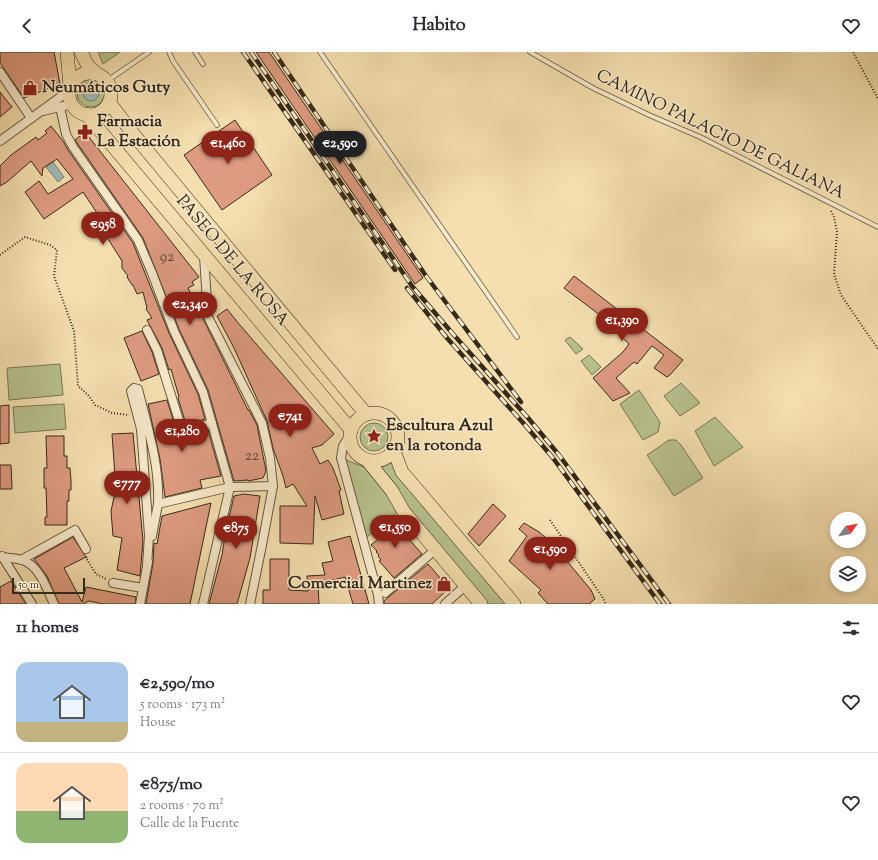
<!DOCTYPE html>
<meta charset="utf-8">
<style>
body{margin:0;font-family:"Sorts Mill Goudy",serif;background:#f2f2f3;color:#2b2b33;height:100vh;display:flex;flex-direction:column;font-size:15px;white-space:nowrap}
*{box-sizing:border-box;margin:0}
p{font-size:13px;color:#7c7c81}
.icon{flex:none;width:22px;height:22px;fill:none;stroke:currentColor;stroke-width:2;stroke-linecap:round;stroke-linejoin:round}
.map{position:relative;height:552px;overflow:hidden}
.sheet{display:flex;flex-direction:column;background:#fff;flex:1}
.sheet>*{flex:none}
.needle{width:26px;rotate:57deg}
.controls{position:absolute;left:830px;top:460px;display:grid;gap:8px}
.controls a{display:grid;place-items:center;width:36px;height:36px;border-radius:50%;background:#fff;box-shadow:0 2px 6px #0003;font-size:20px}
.scale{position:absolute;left:12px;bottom:10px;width:73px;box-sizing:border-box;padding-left:4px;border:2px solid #362a19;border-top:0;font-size:11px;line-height:14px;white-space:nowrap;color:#362a19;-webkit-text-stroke:3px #f8eacc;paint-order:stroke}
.price{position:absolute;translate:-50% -34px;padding:0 9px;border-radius:14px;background:#8f2418;color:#fff;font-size:13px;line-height:26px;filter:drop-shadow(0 1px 2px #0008)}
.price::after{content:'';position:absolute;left:50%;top:24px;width:12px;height:9px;margin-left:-6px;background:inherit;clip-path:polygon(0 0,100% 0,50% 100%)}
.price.active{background:#222;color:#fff}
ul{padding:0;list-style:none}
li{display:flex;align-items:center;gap:12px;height:100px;padding:0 16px}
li+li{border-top:1px solid #e1e1e2}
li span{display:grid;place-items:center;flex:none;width:112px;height:80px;border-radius:12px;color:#555}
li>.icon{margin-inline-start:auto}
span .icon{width:48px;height:48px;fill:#fffc;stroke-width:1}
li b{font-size:17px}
h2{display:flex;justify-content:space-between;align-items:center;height:48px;padding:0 16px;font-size:17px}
header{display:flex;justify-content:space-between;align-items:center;height:52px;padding:0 16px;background:#fff;font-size:18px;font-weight:800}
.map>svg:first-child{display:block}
.green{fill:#b8c28d;stroke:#777653}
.water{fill:#9fbab5;stroke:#758077}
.building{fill:#de9b80;stroke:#362a19}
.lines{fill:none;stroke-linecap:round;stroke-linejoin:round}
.service-casing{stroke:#66573f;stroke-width:5.5}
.minor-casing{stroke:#66573f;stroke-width:10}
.primary-casing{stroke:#362a19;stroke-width:14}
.path{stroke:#362a19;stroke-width:2;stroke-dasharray:1 2;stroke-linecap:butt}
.service{stroke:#f8eacc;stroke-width:4}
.minor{stroke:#f8eacc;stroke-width:8}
.primary{stroke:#f5dfb0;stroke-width:13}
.rail-casing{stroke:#362a19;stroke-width:4.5}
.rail{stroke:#f8eacc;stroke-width:3;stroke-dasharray:9;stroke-linecap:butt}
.labels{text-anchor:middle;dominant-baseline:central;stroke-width:3;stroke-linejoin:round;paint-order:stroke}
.number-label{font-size:15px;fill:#604633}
.poi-label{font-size:17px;font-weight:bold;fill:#362a19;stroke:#f8eacc;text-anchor:start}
.street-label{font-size:17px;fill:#362a19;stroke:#f8eacc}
</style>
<header><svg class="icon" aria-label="back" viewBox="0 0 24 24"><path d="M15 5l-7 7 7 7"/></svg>Habito<svg class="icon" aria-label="heart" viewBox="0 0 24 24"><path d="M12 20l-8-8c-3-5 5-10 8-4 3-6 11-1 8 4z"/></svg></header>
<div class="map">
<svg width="878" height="552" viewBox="0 0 878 552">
<rect width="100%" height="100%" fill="#f5dfb0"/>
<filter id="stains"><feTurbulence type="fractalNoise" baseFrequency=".005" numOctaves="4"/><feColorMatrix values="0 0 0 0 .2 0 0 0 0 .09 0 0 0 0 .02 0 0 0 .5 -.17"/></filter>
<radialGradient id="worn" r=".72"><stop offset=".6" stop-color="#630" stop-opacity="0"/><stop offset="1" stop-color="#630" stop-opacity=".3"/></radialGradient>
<g class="green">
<path d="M 98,0 L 120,0 L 103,12 Z"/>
<circle cx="91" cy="41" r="14"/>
<path d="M 570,285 L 583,297 L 576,302 L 565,288 Z"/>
<path d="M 589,303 L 601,315 L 592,323 L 581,309 Z"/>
<path d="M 60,312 L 63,343 L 9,348 L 7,316 Z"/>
<path d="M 681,331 L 700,351 L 680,364 L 664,344 Z"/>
<path d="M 639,338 L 660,370 L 658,380 L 643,388 L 620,352 Z"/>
<path d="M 64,352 L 66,377 L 15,381 L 13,355 Z"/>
<path d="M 715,365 L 743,395 L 714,414 L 695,379 Z"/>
<circle cx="374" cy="385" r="14"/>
<path d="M 669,388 L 676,388 L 681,393 L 703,426 L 674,444 L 647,403 Z"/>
<path d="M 341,406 L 364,415 L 400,458 L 367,485 Z"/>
<path d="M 394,409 L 510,552 L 486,552 L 437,495 L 378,416 Z"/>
</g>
<g class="water">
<circle cx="91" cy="41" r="8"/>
<path d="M 53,110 L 64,125 L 58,130 L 46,115 Z"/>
</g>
<g class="building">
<path d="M 0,0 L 54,0 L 60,32 L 24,46 L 0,11 Z"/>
<path d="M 256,0 L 269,0 L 423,226 L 415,232 Z"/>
<path d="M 0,40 L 12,55 L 0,65 Z"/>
<path d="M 235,68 L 272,123 L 222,158 L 184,103 Z"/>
<path d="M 51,74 L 63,89 L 68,98 L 133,191 L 169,281 L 198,342 L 205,367 L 188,373 L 185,369 L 178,346 L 179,345 L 171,317 L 169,318 L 162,296 L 147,268 L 152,266 L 146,257 L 147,256 L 143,240 L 137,242 L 133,233 L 132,233 L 127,225 L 128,224 L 122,216 L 122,209 L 103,179 L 107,176 L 83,140 L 44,167 L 25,140 L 39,129 L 48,142 L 73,127 L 57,107 L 43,116 L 42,124 L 31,109 L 7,130 L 0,134 L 0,114 L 11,103 L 36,85 L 38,88 L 47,81 L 45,79 Z"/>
<path d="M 85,80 L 199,225 L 192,230 L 194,233 L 188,236 L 248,358 L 249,358 L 257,373 L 266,419 L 263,426 L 248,429 L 248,428 L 234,429 L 208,338 L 179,277 L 143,186 L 75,88 Z"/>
<path d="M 574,224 L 683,308 L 670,323 L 667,325 L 654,316 L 664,303 L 652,294 L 637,312 L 634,310 L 616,326 L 630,341 L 613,349 L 593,326 L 623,300 L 629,292 L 596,260 L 564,236 Z"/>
<path d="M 227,257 L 239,272 L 334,382 L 322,393 L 312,396 L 320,412 L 328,408 L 333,416 L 341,438 L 339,439 L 344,462 L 322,468 L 315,444 L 313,492 L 280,491 L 280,454 L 307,454 L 293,432 L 286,436 L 283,424 L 273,396 L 267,369 L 234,296 L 217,264 Z"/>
<path d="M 142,279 L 152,300 L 159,322 L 141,329 L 124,286 Z"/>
<path d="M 167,348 L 175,374 L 182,383 L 188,384 L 208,378 L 221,424 L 200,428 L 202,436 L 165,445 L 160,407 L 148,352 Z"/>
<path d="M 9,353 L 9,391 L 0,392 L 0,354 Z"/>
<path d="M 133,381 L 143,489 L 140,524 L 117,518 L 122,486 L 113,484 L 111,459 L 116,436 L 112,436 L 111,425 L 115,424 L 112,382 Z"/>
<path d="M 46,384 L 64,384 L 64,404 L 67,404 L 67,416 L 70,416 L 71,429 L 71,438 L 69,438 L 69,449 L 67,449 L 67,473 L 45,473 L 45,465 L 47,465 L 46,436 L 44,436 L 44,416 L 47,416 Z"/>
<path d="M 0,413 L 11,413 L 12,437 L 0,437 Z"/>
<path d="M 244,442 L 260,444 L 250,506 L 237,552 L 209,552 L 222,503 L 225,483 L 234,444 Z"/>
<path d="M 211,451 L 190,552 L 146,552 L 153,511 L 154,491 L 157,492 L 162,464 Z"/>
<path d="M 493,452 L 506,464 L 479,494 L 468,482 Z"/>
<path d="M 390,467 L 392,470 L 393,469 L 422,502 L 394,526 L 379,509 L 381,508 L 378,504 L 379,503 L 376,500 L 377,499 L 371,493 L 382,484 L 377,478 Z"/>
<path d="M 524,471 L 539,480 L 552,491 L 591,538 L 595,547 L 589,552 L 548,552 L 538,541 L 541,538 L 509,509 L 527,484 L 519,477 Z"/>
<path d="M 350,484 L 369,552 L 353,552 L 345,525 L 318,532 L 319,552 L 263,552 L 263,538 L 270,538 L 270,507 L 289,507 L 289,538 L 308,539 L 307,524 L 325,523 L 322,511 L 333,509 L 328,490 Z"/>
<path d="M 73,485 L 86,505 L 64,516 L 82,550 L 86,535 L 136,545 L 135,552 L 103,552 L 89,549 L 83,552 L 59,552 L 47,524 L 34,507 Z"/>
<path d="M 428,512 L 449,536 L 432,552 L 384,552 L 384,549 Z"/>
<path d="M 11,529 L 26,552 L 0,552 L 0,535 Z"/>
</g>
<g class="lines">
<g class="service-casing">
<g id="service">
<path d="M 169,0 L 173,9 L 217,73"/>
<path d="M 195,0 L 203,12"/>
<path d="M 320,0 L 517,285"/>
<path d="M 530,0 L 593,36 L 649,63 L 700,85 L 878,175"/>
<path d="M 107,29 L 149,0"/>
</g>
</g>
<g class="minor-casing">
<g id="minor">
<path d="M 0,20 L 31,66"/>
<path d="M 60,55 L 66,82 L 73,95 L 138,188 L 152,221 L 174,279 L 203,340 L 230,435 L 203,552"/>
<path d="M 43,59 L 72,52"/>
<path d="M 0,89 L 70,38"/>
<path d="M 204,204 L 208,265 L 262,371 L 270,406 L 273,434 L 262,493 L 250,552"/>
<path d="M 147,278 L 157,298 L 180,372 L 186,379 L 212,371"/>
<path d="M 350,383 L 343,394 L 341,406 L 378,543 L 379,552"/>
<path d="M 152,484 L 158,452 L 230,435 L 273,434"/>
<path d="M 2,504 L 32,552"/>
<path d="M 0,505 C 7,506 15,506 22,508 C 39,513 47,537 54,552"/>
<path d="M 21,508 L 75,478 L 86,497"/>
<path d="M 147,514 L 149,483 L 141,377 L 131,339 L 134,336 L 138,337 C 147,374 160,413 158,452"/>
<path d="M 113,531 L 143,536"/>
<path d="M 385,541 L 435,498"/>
<path d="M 140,552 L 148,510"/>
<path d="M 445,552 L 466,533"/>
</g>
</g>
<g class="primary-casing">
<g id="primary">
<path d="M 67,0 L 70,34"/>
<path d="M 81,0 L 88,14 L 96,21"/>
<circle cx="90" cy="42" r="21"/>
<path d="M 109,50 L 134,83 L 366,362"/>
<path d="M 86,62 L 351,378"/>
<circle cx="374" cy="385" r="24"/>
<path d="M 394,399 L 402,420 L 409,428 L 514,552"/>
<path d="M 367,408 L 392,439 L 404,460 L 481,552"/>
</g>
</g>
<g class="path">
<path d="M 853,0 L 878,47"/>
<path d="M 831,159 L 834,165 L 837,180 L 834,222 L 841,243 L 878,297"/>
<path d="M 0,203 L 25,185 L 50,193 L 57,198 L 54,224 L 74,279 L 78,334 L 89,344 L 95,353 L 112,361 L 129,363"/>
<path d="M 550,468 L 603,546 L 606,552"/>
<path d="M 87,505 L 86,506 L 96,522 L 106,527"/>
</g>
<use href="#service" class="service"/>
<use href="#minor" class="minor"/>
<use href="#primary" class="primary"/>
<g class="rail-casing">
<g id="rail">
<path d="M 243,0 L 395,218"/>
<path d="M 251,0 L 412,234 L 453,282 L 529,367 L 559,403 L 669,552"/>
<path d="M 274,0 L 426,224 L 521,350"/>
<path d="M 407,236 L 447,286 L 525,373 L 553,406 L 660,552"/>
</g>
</g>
<use href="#rail" class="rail"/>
</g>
<defs>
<g id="shop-bare" transform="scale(1.2)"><path d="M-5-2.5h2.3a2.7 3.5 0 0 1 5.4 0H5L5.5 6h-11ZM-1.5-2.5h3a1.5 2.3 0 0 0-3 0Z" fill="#8f2418" stroke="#f8eacc" stroke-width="2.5" paint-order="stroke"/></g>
<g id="pharmacy-bare" transform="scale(1.2)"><path d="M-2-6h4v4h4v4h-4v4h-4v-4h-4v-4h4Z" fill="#8f2418" stroke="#f8eacc" stroke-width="2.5" paint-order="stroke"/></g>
<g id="sight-bare" transform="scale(1.2)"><path d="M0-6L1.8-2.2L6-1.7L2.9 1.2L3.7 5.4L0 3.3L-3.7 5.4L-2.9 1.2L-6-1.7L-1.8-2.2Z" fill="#8f2418" stroke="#f8eacc" stroke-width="2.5" paint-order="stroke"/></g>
</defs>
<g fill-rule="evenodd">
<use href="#shop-bare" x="30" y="36"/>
<use href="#pharmacy-bare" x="85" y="80"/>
<use href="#sight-bare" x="374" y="384"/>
<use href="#shop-bare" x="444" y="532"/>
</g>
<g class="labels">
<g class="number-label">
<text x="167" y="205">92</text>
<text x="252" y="404">22</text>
</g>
<g class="poi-label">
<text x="42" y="36">Neumáticos Guty</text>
<text x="97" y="70">Farmacia<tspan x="97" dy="20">La Estación</tspan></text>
<text x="386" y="374">Escultura Azul<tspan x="386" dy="20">en la rotonda</tspan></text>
<text x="432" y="532" text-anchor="end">Comercial Martinez</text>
</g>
<g class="street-label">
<text transform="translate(720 83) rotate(26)">CAMINO PALACIO DE GALIANA</text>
<text transform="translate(232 209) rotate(50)">PASEO DE LA ROSA</text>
</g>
</g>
<rect width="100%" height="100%" filter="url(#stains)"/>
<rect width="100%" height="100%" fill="url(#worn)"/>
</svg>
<div class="controls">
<a><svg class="needle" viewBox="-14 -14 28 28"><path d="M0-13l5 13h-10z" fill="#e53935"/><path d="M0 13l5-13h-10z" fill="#7c7c81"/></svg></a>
<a><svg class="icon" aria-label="layers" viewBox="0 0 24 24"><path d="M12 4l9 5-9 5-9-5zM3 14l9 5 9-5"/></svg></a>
</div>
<div class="scale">50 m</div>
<b class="price" style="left:228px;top:113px">€1,460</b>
<b class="price active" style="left:340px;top:113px">€2,590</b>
<b class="price" style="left:103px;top:194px">€958</b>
<b class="price" style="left:190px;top:274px">€2,340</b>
<b class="price" style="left:622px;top:290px">€1,390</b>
<b class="price" style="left:290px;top:386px">€741</b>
<b class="price" style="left:182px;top:401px">€1,280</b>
<b class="price" style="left:127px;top:453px">€777</b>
<b class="price" style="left:395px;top:497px">€1,550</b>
<b class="price" style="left:236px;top:498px">€875</b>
<b class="price" style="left:550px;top:519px">€1,590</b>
</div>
<section class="sheet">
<h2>11 homes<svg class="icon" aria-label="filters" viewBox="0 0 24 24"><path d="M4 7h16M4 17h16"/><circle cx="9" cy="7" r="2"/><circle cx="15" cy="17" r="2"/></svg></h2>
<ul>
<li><span style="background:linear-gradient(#a9c7e8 75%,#c2b280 0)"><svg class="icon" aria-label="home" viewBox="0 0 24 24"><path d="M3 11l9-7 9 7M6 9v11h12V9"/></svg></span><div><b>€2,590/mo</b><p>5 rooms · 173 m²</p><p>House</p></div><svg class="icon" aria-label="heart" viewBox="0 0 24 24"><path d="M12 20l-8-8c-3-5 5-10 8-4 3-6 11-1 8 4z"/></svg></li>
<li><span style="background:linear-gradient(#ffd9b3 60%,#8fb573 0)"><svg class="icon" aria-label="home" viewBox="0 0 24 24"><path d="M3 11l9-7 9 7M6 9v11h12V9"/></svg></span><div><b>€875/mo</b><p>2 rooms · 70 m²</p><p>Calle de la Fuente</p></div><svg class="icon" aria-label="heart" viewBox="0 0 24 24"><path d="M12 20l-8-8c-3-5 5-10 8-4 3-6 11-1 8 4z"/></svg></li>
</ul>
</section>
